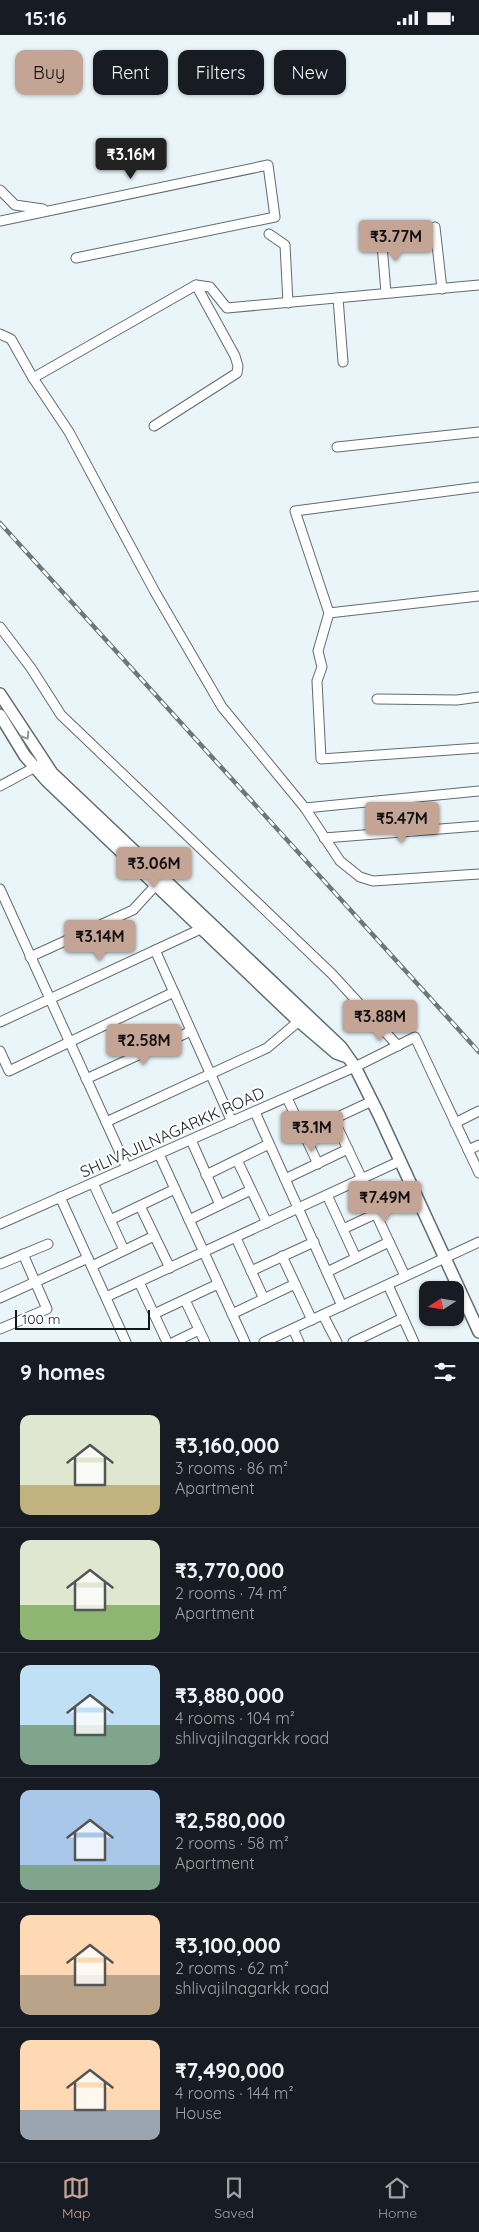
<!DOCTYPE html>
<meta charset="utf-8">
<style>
body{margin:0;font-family:Quicksand,sans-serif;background:#242831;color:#f1f3f6;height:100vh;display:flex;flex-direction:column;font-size:19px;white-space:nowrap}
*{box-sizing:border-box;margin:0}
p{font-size:16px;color:#9ea1a6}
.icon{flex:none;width:28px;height:28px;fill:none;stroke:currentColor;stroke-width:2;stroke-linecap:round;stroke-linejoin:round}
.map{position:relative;height:1307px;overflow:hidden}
.sheet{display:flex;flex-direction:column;background:#171b24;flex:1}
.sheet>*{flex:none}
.guide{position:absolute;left:15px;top:15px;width:450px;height:45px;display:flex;gap:10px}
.needle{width:32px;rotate:258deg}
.buttons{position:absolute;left:419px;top:1246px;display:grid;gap:10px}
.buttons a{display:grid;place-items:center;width:45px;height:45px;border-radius:10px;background:#171b24;box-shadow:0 1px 4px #0004;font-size:25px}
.scale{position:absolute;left:15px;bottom:12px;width:135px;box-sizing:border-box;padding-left:5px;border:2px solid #131718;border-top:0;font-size:14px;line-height:18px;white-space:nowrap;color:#131718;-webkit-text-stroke:4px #fff;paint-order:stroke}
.price{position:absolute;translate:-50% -42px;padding:0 11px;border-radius:5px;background:#c3a495;color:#111;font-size:16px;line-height:32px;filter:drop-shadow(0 1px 2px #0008)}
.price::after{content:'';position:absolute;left:50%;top:30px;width:15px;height:11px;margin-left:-8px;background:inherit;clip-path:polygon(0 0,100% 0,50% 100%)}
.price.current{background:#222;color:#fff}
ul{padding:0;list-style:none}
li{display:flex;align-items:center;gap:15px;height:125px;padding:0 20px}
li+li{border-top:1px solid #363941}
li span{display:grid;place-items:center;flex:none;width:140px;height:100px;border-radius:10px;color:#555}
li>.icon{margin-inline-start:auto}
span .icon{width:60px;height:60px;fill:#fffc;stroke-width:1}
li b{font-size:21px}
h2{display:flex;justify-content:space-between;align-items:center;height:60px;padding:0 20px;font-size:21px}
.pill{padding:0 18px;border-radius:10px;background:#171b24;box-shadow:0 1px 4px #0004;font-size:18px;line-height:45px}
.pill.current{background:#c3a495;color:#111}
.status{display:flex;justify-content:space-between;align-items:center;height:35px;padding:0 25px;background:#171b24;direction:ltr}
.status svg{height:14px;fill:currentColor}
.tab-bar{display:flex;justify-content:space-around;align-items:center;height:70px;border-top:1px solid #363941;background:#171b24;font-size:14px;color:#9ea1a6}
.tab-bar a{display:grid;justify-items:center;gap:2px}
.tab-bar .current{color:#c3a495}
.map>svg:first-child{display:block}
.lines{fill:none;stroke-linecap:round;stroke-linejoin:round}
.minor-casing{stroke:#626c6f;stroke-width:11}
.tertiary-casing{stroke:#626c6f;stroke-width:14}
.minor{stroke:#fff;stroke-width:9}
.tertiary{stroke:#fff;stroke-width:11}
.rail-casing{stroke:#6e7678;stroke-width:4.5}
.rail{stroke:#fff;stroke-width:2.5;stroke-dasharray:8;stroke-linecap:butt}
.oneway{stroke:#959797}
.labels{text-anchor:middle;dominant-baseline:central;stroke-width:4;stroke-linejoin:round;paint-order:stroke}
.street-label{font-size:16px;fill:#131718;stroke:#fff}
</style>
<div class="status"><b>15:16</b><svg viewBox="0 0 49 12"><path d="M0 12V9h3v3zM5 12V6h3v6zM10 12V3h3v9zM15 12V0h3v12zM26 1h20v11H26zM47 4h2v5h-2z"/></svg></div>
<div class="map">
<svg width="479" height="1307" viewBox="0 0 479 1307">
<rect width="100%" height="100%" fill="#e9f5f8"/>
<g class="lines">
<g class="minor-casing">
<g id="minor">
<path d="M 0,155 L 15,170 L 43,174"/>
<path d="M 0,186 L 268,130 L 275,182 L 76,223"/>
<path d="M 435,192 L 442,254"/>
<path d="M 381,197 L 386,258"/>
<path d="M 269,199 L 285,210 L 288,268"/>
<path d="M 338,263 L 343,327"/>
<path d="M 0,299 L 11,304 L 33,343 L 69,397 L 155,557 L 222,672 L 305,773 L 340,826 L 360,842 L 373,846 L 479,839"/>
<path d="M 33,343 L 196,250 L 210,252 L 227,273 L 479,250"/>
<path d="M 154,391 L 237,338 L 238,331 L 235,321 L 196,250"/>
<path d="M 337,412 L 479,397"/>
<path d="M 479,452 L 295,476 L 329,578 L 318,616 L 322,632 L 317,646 L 321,724 L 479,713"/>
<path d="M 329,578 L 479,561"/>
<path d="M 0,592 L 31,633 L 61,680 L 332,939 L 398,1011"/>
<path d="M 377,664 L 457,665 L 479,662"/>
<path d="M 0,751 L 39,730"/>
<path d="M 305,773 L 479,756"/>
<path d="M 324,803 L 479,791"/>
<path d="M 0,854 L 127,1133"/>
<path d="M 155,915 L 232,1087"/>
<path d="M 30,922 L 133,875 L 156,850"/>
<path d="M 0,987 L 205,892"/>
<path d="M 0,1016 L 9,1036 L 174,957"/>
<path d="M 86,1044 L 191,996"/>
<path d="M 287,1063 L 318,1129"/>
<path d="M 255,1077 L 342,1271"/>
<path d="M 334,1085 L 362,1144"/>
<path d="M 106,1087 L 267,1013 L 299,986"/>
<path d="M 455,1088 L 479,1076"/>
<path d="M 304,1098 L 372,1066"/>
<path d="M 191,1105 L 220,1170"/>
<path d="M 468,1115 L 479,1110"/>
<path d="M 159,1119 L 245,1307"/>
<path d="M 237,1125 L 267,1188"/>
<path d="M 206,1140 L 269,1109"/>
<path d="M 285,1144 L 348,1114"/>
<path d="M 93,1148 L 124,1215"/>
<path d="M 327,1160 L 356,1223"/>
<path d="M 60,1162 L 126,1307"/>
<path d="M 140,1171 L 170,1233"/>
<path d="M 376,1179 L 405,1241"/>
<path d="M 110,1185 L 175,1154"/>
<path d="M 189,1185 L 251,1155"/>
<path d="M 0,1189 L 355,1032 L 415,1002 L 479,1138"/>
<path d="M 343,1194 L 416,1160"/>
<path d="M 236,1203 L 264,1264"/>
<path d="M 282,1221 L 312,1285"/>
<path d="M 0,1229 L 48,1209"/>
<path d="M 92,1231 L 154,1201"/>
<path d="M 251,1236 L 314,1207"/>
<path d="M 327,1237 L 389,1207"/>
<path d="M 139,1247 L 167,1307"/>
<path d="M 388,1250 L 414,1307"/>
<path d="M 106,1262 L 400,1126"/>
<path d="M 0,1263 L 88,1223"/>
<path d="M 185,1265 L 205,1307"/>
<path d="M 154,1279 L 218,1249"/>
<path d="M 232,1279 L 295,1249"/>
<path d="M 323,1280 L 337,1307"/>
<path d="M 0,1294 L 47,1274 L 23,1219"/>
<path d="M 293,1294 L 299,1307"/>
<path d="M 174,1307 L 199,1295"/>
<path d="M 264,1307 L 479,1207"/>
<path d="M 353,1307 L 403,1283"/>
</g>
</g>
<g class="tertiary-casing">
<g id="tertiary">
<path d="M 0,659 L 52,738 L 341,1012 L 355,1032 L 379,1080 L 479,1297"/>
<path d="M 0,680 L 25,721 L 47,746 L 294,982 L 336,1018 L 347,1022"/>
</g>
</g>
<use href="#minor" class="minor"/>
<use href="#tertiary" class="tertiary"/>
<g class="rail-casing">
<path id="rail" d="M 0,488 L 479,1017"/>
</g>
<use href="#rail" class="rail"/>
</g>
<defs><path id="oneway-chevron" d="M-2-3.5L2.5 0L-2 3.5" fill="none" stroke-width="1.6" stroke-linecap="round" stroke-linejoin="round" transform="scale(1.25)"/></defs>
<use class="oneway" href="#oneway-chevron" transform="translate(26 701) rotate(58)"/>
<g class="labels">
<g class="street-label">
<text transform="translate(172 1097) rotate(-24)">SHLIVAJILNAGARKK ROAD</text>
</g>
</g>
</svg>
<div class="buttons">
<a><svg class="needle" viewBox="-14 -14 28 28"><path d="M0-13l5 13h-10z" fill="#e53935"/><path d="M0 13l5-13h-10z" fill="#9ea1a6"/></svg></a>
</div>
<div class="scale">100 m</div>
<b class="price current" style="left:131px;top:145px">₹3.16M</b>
<b class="price" style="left:396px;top:227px">₹3.77M</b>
<b class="price" style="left:402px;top:809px">₹5.47M</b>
<b class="price" style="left:154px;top:854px">₹3.06M</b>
<b class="price" style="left:100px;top:927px">₹3.14M</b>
<b class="price" style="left:380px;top:1007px">₹3.88M</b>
<b class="price" style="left:144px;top:1031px">₹2.58M</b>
<b class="price" style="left:312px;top:1118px">₹3.1M</b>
<b class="price" style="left:385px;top:1188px">₹7.49M</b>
<div class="guide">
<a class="pill current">Buy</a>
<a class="pill">Rent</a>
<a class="pill">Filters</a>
<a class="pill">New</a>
</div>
</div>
<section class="sheet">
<h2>9 homes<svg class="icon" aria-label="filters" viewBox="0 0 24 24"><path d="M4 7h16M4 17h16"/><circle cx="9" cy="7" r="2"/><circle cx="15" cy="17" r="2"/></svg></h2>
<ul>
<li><span style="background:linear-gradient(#dfe7d0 70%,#c2b280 0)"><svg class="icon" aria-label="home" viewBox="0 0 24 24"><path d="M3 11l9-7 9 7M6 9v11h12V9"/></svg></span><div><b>₹3,160,000</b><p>3 rooms · 86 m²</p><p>Apartment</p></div></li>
<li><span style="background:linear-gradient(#dfe7d0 65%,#8fb573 0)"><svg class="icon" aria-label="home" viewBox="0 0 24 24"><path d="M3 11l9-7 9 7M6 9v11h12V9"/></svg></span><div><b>₹3,770,000</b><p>2 rooms · 74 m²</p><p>Apartment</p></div></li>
<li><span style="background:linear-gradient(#bfe0f5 60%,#7fa58c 0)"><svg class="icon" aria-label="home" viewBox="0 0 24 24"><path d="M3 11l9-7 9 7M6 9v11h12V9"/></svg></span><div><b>₹3,880,000</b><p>4 rooms · 104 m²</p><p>shlivajilnagarkk road</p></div></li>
<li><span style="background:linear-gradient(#a9c7e8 75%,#7fa58c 0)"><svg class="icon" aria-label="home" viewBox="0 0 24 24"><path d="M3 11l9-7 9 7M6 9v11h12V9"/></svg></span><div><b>₹2,580,000</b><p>2 rooms · 58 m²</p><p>Apartment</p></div></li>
<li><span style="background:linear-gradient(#ffd9b3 60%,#b9a48a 0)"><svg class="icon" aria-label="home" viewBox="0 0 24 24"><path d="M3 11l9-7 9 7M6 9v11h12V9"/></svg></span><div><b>₹3,100,000</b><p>2 rooms · 62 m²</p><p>shlivajilnagarkk road</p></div></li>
<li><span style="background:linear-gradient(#ffd9b3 70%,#9aa5b1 0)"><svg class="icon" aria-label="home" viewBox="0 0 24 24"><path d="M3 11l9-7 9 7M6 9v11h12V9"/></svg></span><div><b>₹7,490,000</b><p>4 rooms · 144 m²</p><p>House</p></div></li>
</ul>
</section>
<nav class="tab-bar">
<a class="current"><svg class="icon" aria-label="map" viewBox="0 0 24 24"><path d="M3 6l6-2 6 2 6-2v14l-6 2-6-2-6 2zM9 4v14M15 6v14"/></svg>Map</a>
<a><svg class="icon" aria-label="saved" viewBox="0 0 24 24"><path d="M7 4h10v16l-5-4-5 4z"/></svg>Saved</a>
<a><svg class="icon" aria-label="home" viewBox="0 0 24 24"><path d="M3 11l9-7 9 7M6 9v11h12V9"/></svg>Home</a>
</nav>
